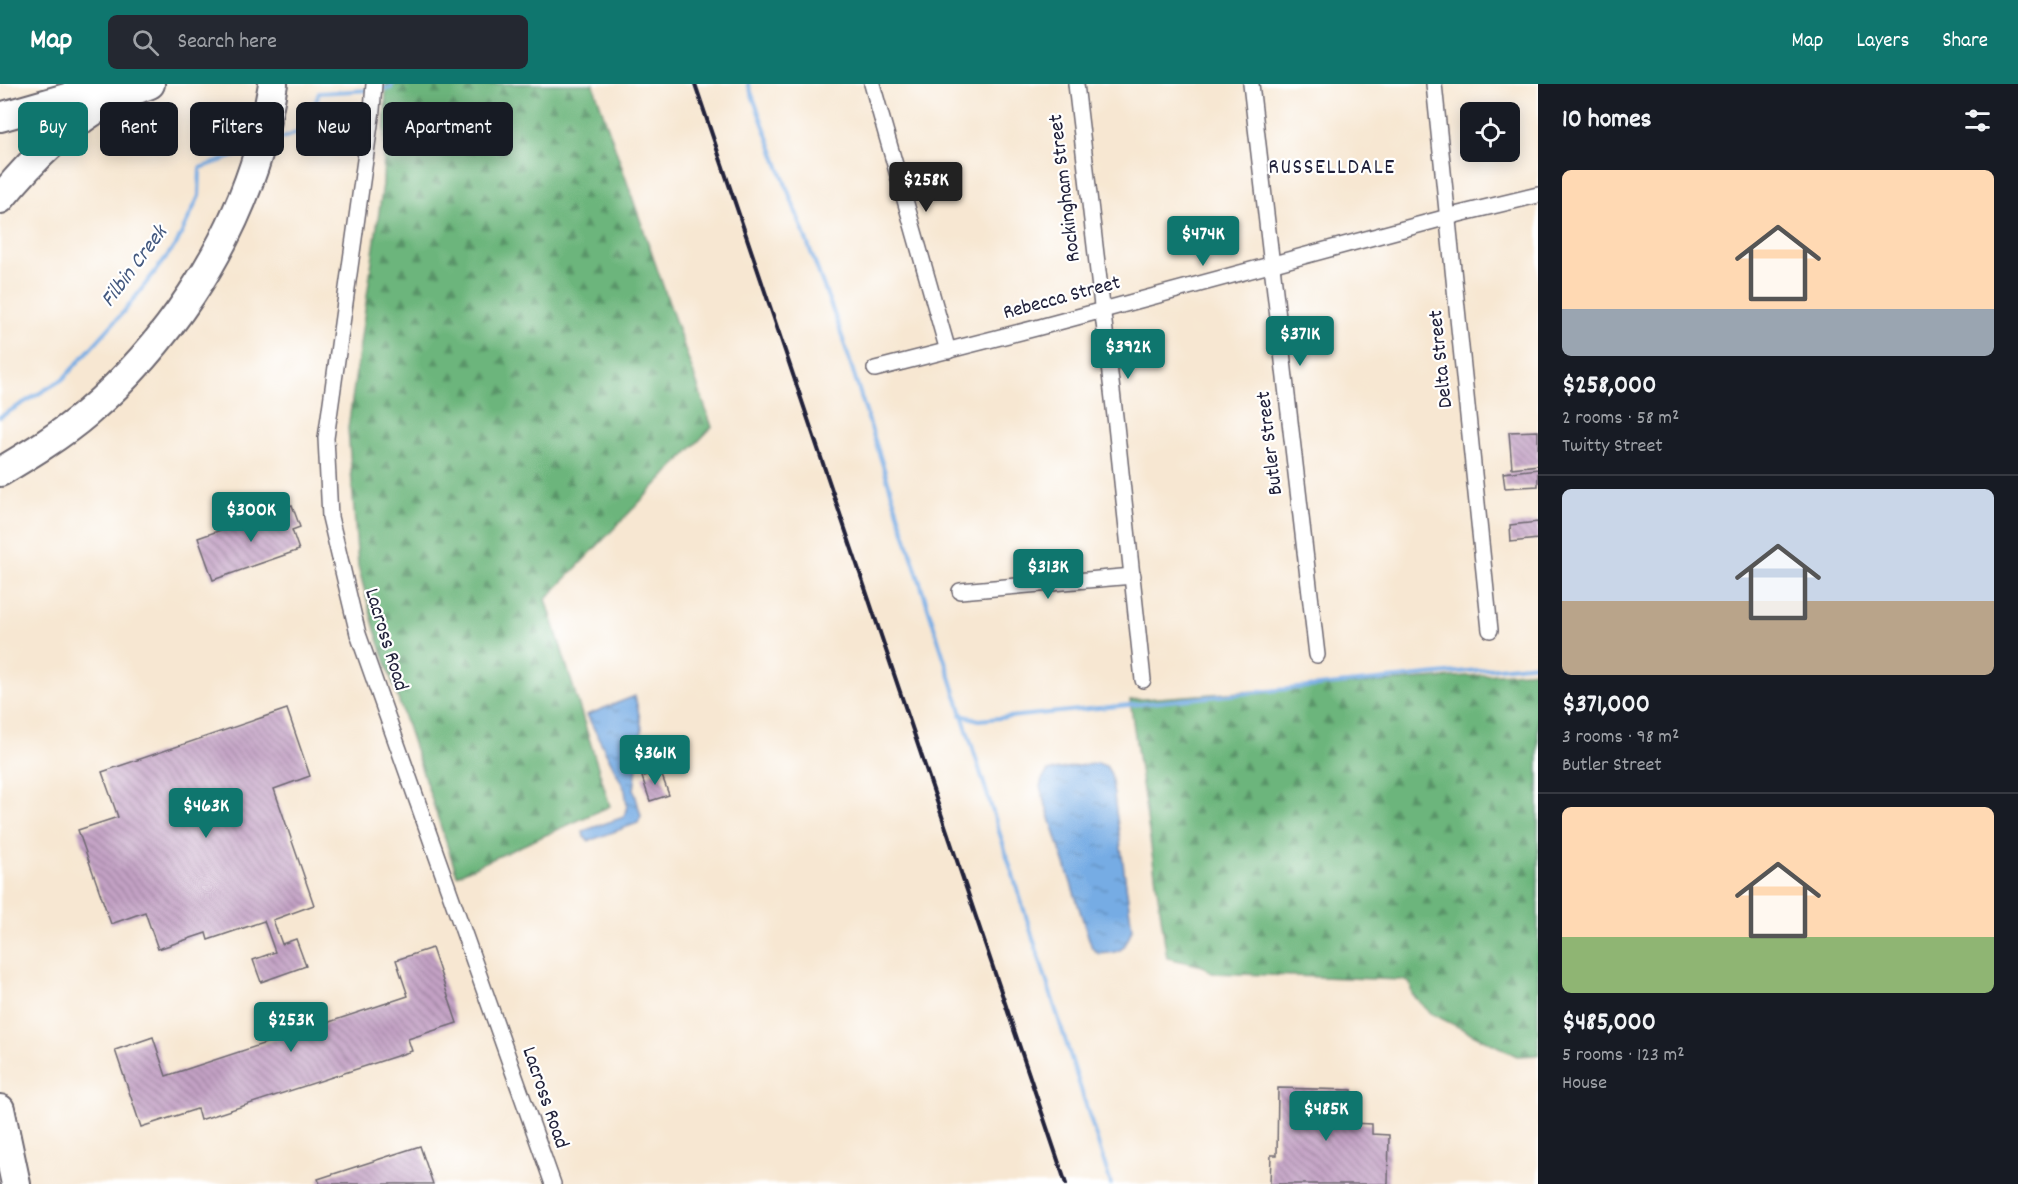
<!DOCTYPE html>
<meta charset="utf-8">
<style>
body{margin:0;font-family:Dekko,sans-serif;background:#242831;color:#f1f3f6;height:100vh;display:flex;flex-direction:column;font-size:22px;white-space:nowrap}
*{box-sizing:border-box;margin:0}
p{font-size:20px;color:#9ea1a6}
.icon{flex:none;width:33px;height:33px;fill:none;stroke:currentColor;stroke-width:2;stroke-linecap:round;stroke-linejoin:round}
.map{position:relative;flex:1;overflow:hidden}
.side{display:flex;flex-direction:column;background:#171b24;width:480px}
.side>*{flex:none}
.guide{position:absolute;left:18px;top:18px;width:570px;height:54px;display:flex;gap:12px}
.controls{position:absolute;left:1460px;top:18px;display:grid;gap:12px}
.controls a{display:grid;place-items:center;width:60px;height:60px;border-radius:9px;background:#171b24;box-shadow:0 3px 15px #0003;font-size:30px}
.price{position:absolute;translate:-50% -51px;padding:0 14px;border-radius:6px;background:#0f766e;color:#fff;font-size:20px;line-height:39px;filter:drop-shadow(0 2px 3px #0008)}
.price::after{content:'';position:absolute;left:50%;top:36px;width:18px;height:14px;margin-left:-9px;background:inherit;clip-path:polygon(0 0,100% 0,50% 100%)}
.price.current{background:#222;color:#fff}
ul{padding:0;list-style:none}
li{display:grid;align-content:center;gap:12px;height:318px;padding:0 24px}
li+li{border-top:2px solid #363941}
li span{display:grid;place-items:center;height:186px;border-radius:9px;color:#555}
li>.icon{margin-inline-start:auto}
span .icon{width:108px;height:108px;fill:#fffc;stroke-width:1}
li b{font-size:26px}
h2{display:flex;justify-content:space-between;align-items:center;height:72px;padding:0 24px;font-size:26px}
.chip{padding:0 21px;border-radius:9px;background:#171b24;box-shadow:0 3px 15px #0003;font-size:21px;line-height:54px}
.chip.current{background:#0f766e;color:#fff}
header{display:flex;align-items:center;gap:36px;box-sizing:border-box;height:84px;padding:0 30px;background:#0f766e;color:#fff}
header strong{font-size:28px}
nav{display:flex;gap:33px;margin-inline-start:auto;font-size:21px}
.search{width:420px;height:54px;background:#242831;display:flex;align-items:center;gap:15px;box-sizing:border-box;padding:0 21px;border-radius:9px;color:#9ea1a6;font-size:22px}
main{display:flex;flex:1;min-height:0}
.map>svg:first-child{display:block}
.forest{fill:url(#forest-firs);stroke:#476c5c;stroke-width:1.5}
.water{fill:url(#water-ripples);stroke:#4c6790;stroke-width:1.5}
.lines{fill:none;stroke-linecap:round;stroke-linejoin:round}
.stream{stroke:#76ace4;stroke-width:4}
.building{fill:url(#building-back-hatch)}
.minor-casing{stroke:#6d6770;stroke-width:18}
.motorway-casing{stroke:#6d6770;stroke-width:32}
.minor{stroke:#fff;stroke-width:15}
.motorway{stroke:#fff;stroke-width:28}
.rail{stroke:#22223b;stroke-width:4}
.labels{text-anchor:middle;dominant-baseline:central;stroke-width:4.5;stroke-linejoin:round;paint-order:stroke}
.street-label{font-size:21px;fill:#22223b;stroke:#fff}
.neighbourhood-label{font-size:22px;letter-spacing:1.5px;fill:#22223b;stroke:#fff}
.water-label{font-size:22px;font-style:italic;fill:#44597f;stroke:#fff}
</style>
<header>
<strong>Map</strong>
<div class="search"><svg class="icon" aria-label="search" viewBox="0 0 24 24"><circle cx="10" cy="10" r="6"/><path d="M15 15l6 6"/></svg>Search here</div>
<nav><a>Map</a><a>Layers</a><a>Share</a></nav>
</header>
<main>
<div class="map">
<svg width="1538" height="1100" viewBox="0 0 1538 1100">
<defs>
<pattern id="forest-firs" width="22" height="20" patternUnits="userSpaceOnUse" patternTransform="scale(1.5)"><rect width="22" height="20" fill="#6cb57c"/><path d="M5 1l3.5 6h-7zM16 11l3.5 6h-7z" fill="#589367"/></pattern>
<pattern id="water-ripples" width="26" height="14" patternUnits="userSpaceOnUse" patternTransform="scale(1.5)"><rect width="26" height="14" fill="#76ace4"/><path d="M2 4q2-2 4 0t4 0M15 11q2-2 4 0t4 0" fill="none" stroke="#608cba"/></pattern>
<pattern id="building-back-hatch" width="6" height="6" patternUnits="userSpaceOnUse" patternTransform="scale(1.5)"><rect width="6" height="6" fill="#c3a1c4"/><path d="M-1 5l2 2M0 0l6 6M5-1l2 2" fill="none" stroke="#9e83a0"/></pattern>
</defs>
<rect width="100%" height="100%" fill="#fff"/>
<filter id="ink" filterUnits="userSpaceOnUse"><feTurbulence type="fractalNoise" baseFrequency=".0167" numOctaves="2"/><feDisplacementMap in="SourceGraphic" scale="12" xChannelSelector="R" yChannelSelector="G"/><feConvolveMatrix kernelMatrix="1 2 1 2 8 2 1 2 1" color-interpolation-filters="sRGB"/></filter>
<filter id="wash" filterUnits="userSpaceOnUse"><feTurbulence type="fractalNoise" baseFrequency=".008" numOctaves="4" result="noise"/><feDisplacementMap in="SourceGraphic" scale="24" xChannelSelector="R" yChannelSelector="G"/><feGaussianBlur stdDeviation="1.35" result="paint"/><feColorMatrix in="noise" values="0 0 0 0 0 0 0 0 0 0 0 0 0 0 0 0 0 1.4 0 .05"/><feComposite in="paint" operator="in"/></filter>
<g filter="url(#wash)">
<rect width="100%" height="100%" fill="#f7e7d2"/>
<g class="forest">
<path d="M 386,0 L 593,0 L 712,343 L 546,515 L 610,722 L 457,791 L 375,546 L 358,482 L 348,344 L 383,100 Z"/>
<path d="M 1538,587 L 1538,971 L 1517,972 L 1430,929 L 1412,910 L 1410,899 L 1402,896 L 1212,889 L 1203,882 L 1167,874 L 1130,616 Z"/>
</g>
<g class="water">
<path d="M 635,612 L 642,644 L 634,706 L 641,732 L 638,739 L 589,757 L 584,753 L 583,747 L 624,733 L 627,722 L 625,706 L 587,631 Z"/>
<path d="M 1097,679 L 1106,682 L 1111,690 L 1132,845 C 1125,866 1122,869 1099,870 L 1092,864 L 1040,703 L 1042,695 L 1048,687 Z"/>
</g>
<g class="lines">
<g class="stream">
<path d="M 748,0 L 839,243 L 1111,1100"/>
<path d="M 377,5 L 391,4 L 392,0"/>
<path d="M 273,58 L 306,45 L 319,9 L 370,6"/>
<path d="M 0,333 L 63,295 L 127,224 L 177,159 L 199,112 L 200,84 L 246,68"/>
<path d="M 961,631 L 979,636 L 1538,580"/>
</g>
</g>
<g id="blocks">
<g class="building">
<path d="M 1538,347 L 1538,381 L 1512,384 L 1509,348 Z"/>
<path d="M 1538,385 L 1538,402 L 1505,404 L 1503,389 Z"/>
<path d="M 292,421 L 300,443 L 292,446 L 299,466 L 213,496 L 198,454 Z"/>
<path d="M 1538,438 L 1538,455 L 1511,458 L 1510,441 Z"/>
<path d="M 287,625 L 310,692 L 274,705 L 314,821 L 273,836 L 282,860 L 296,855 L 306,882 L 261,898 L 253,876 L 275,868 L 264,837 L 208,856 L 206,849 L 158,865 L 145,828 L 111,840 L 78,746 L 118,733 L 102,688 Z"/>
<path d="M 660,686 L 669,711 L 650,717 L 642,693 Z"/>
<path d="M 432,864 L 457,939 L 408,955 L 412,967 L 200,1036 L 197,1025 L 141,1043 L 115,966 L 153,953 L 166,992 L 408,912 L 396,876 Z"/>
<path d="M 1278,1004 L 1352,1006 L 1351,1039 L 1372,1040 L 1372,1050 L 1389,1051 L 1388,1100 L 1270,1100 L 1271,1071 L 1277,1071 Z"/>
<path d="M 420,1062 L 433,1100 L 320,1100 L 318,1095 Z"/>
</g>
</g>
</g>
<g filter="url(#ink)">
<use href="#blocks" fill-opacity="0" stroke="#6d6770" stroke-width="1.5"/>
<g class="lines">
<g class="minor-casing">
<g id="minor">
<path d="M 374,0 L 372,26 L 326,354 L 330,433 L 358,550 L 553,1100"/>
<path d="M 872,0 L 948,267"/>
<path d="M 1076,0 L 1116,341 L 1143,596"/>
<path d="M 1251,0 L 1317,571"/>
<path d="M 1434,0 L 1490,546"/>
<path d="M 875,285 L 1040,243 L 1459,130 L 1538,111"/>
<path d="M 960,507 L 1133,492"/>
</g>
</g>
<g class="motorway-casing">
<g id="motorway">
<path d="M 0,33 L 115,0"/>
<path d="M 0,115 C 33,75 69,39 115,14 C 126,9 138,5 150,0"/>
<path d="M 0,388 C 30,370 60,352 87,329 C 166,261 229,168 259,67 C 265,45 269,22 273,0"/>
<path d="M 0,1025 L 16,1100"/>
</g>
</g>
<use href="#minor" class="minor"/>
<use href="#motorway" class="motorway"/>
<path class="rail" d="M 695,0 L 1066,1100"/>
</g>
</g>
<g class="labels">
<g class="street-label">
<text transform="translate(1066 104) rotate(-97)">Rockingham Street</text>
<text transform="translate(1062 215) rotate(-15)">Rebecca Street</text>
<text transform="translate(1442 275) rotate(-96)">Delta Street</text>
<text transform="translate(1271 359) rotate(-97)">Butler Street</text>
<text transform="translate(385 556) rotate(73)">Lacross Road</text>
<text transform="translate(544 1014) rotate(71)">Lacross Road</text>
</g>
<g class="neighbourhood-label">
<text x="1332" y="84">RUSSELLDALE</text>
</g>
<g class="water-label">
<text transform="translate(135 183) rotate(-53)">Filbin Creek</text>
</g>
</g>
</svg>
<div class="controls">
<a><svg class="icon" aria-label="locate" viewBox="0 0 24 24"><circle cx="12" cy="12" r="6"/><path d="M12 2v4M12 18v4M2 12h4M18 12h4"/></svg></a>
</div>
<b class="price current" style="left:926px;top:129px">$258K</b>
<b class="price" style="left:1203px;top:183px">$474K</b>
<b class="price" style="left:1300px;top:283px">$371K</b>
<b class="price" style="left:1128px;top:296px">$392K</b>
<b class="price" style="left:251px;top:459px">$300K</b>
<b class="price" style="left:1048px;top:516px">$313K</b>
<b class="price" style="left:655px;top:702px">$361K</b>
<b class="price" style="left:206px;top:755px">$463K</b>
<b class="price" style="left:291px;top:969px">$253K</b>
<b class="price" style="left:1326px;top:1058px">$485K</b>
<div class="guide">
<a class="chip current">Buy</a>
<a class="chip">Rent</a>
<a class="chip">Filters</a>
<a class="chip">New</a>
<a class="chip">Apartment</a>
</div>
</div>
<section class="side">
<h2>10 homes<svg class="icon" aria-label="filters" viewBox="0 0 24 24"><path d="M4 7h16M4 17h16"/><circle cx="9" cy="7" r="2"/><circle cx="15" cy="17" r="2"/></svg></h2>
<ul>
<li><span style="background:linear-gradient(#ffd9b3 75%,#9aa5b1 0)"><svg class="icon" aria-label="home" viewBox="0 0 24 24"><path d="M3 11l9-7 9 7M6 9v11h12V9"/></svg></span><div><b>$258,000</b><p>2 rooms · 58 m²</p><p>Twitty Street</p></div></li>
<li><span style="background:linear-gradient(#c9d6e8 60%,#b9a48a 0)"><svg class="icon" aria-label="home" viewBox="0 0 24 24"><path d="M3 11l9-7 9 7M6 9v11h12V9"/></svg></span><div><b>$371,000</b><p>3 rooms · 98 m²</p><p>Butler Street</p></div></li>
<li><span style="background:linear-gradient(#ffd9b3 70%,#8fb573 0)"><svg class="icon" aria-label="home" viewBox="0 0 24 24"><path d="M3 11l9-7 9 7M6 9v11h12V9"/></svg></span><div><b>$485,000</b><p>5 rooms · 123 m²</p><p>House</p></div></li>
</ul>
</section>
</main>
